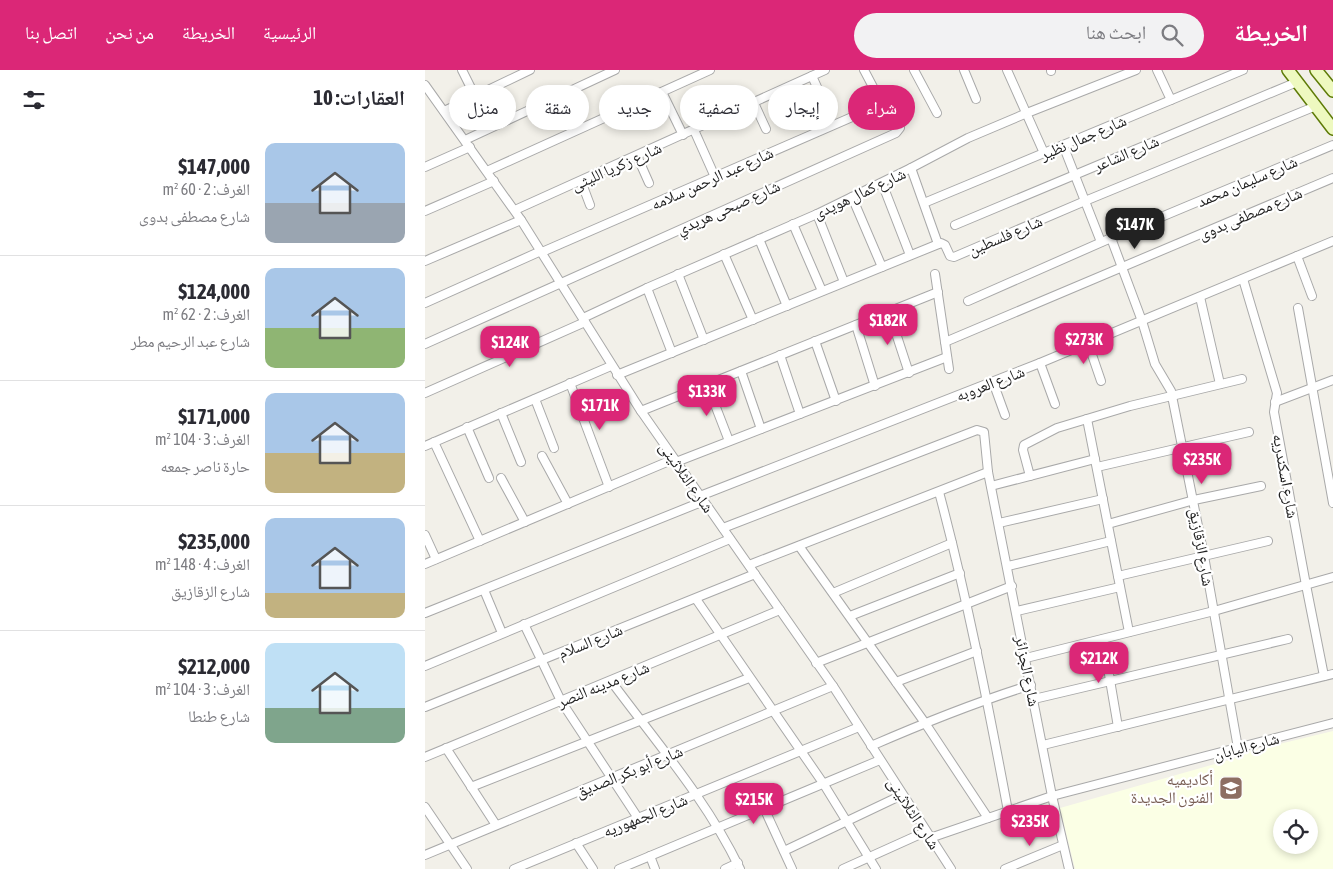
<!DOCTYPE html>
<html lang="ar">
<meta charset="utf-8">
<style>
body{margin:0;font-family:"Asap Condensed","Noto Naskh Arabic",sans-serif;background:#f2f2f3;color:#2b2b33;direction:rtl;height:100vh;display:flex;flex-direction:column;font-size:19px;white-space:nowrap}
*{box-sizing:border-box;margin:0}
p{font-size:16px;color:#7c7c81}
.icon{flex:none;width:28px;height:28px;fill:none;stroke:currentColor;stroke-width:2;stroke-linecap:round;stroke-linejoin:round}
.map{position:relative;flex:1;overflow:hidden;direction:ltr}
.details{display:flex;flex-direction:column;background:#fff;width:425px}
.details>*{flex:none}
.guide{position:absolute;left:15px;top:15px;width:475px;height:45px;direction:rtl;display:flex;gap:10px}
.controls{position:absolute;left:848px;top:739px;display:grid;gap:10px}
.controls a{display:grid;place-items:center;width:45px;height:45px;border-radius:50%;background:#fff;box-shadow:0 2px 8px #0003;font-size:25px}
.price{position:absolute;translate:-50% -42px;padding:0 11px;border-radius:10px;background:#db2777;color:#fff;font-size:16px;line-height:32px;filter:drop-shadow(0 1px 2px #0008)}
.price::after{content:'';position:absolute;left:50%;top:30px;width:15px;height:11px;margin-left:-8px;background:inherit;clip-path:polygon(0 0,100% 0,50% 100%)}
.price.active{background:#222;color:#fff}
ul{padding:0;list-style:none}
li{display:flex;align-items:center;gap:15px;height:125px;padding:0 20px}
li+li{border-top:1px solid #e1e1e2}
li span{display:grid;place-items:center;flex:none;width:140px;height:100px;border-radius:10px;color:#555}
li>.icon{margin-inline-start:auto}
span .icon{width:60px;height:60px;fill:#fffc;stroke-width:1}
li b{font-size:21px}
h2{display:flex;justify-content:space-between;align-items:center;height:60px;padding:0 20px;font-size:21px}
.tag{padding:0 18px;border-radius:22px;background:#fff;box-shadow:0 2px 8px #0003;font-size:18px;line-height:45px}
.tag.active{background:#db2777;color:#fff}
header{display:flex;align-items:center;gap:30px;box-sizing:border-box;height:70px;padding:0 25px;background:#db2777;color:#fff}
header strong{font-size:24px}
nav{display:flex;gap:28px;margin-inline-start:auto;font-size:18px}
.search{width:350px;height:45px;background:#f2f2f3;display:flex;align-items:center;gap:12px;box-sizing:border-box;padding:0 18px;border-radius:28px;color:#7c7c81;font-size:19px}
main{display:flex;flex:1;min-height:0}
.map>svg:first-child{display:block}
.education{fill:#fbffe5;fill-rule:evenodd}
.lines{fill:none;stroke-linecap:round;stroke-linejoin:round}
.minor-casing{stroke:#a9a9a9;stroke-width:10}
.secondary-casing{stroke:#5e7b07;stroke-width:14}
.minor{stroke:#fff;stroke-width:8}
.secondary{stroke:#eef9c0;stroke-width:11}
.labels{text-anchor:middle;dominant-baseline:central;stroke-width:4.5;stroke-linejoin:round;paint-order:stroke}
.street-label{font-size:16px;fill:#222;stroke:#fff}
.education-label{font-size:16px;fill:#785e54;stroke:#fff;text-anchor:end}
</style>
<header>
<strong>الخريطة</strong>
<div class="search"><svg class="icon" aria-label="search" viewBox="0 0 24 24"><circle cx="10" cy="10" r="6"/><path d="M15 15l6 6"/></svg>ابحث هنا</div>
<nav><a>الرئيسية</a><a>الخريطة</a><a>من نحن</a><a>اتصل بنا</a></nav>
</header>
<main>
<div class="map">
<svg width="908" height="799" viewBox="0 0 908 799">
<rect width="100%" height="100%" fill="#f2f0e9"/>
<path class="education" d="M 908,661 L 908,799 L 650,799 L 635,738 L 818,686 L 817,683 ZM 856,748 L 884,748 L 884,775 L 856,775 Z"/>
<g class="lines">
<g class="minor-casing">
<g id="minor">
<path d="M 37,0 L 50,26"/>
<path d="M 489,0 L 512,43"/>
<path d="M 539,0 L 551,29"/>
<path d="M 582,0 L 619,83"/>
<path d="M 626,0 L 626,1"/>
<path d="M 732,0 L 746,30"/>
<path d="M 387,6 L 400,35"/>
<path d="M 0,15 L 96,150 L 216,341 L 408,616 L 526,799"/>
<path d="M 237,22 L 258,65"/>
<path d="M 329,33 L 341,59"/>
<path d="M 19,41 L 105,0"/>
<path d="M 269,60 L 290,107"/>
<path d="M 40,70 L 190,0"/>
<path d="M 638,75 L 676,172"/>
<path d="M 212,86 L 224,113"/>
<path d="M 0,97 L 45,77"/>
<path d="M 486,98 L 513,174"/>
<path d="M 62,101 L 285,0"/>
<path d="M 156,111 L 165,135"/>
<path d="M 457,113 L 485,185"/>
<path d="M 427,127 L 457,197"/>
<path d="M 499,133 L 818,0"/>
<path d="M 90,140 L 400,0"/>
<path d="M 0,141 L 69,111"/>
<path d="M 392,144 L 419,212"/>
<path d="M 368,154 L 397,221"/>
<path d="M 530,155 L 872,12"/>
<path d="M 686,168 L 717,251 L 730,294 L 746,321 L 779,486 L 813,678"/>
<path d="M 334,169 L 362,236"/>
<path d="M 117,182 L 457,34"/>
<path d="M 299,184 L 328,250"/>
<path d="M 872,186 L 887,226"/>
<path d="M 0,191 L 96,150"/>
<path d="M 253,204 L 279,270"/>
<path d="M 510,204 L 524,299"/>
<path d="M 818,209 L 852,323 L 849,342 L 881,515 L 899,606"/>
<path d="M 222,218 L 247,283"/>
<path d="M 775,227 L 795,314"/>
<path d="M 543,231 L 686,168 L 908,75"/>
<path d="M 0,233 L 116,181"/>
<path d="M 873,238 L 908,433"/>
<path d="M 464,242 L 484,303"/>
<path d="M 158,248 L 222,218 L 392,144 L 486,98 L 543,68 L 602,43 L 711,0"/>
<path d="M 431,255 L 450,316"/>
<path d="M 390,271 L 411,331"/>
<path d="M 520,272 L 908,108"/>
<path d="M 663,273 L 676,311"/>
<path d="M 0,274 C 158,204 314,132 471,63 L 475,58 L 474,55 L 457,34 L 439,0"/>
<path d="M 355,285 L 375,344"/>
<path d="M 615,293 L 630,334"/>
<path d="M 316,301 L 336,359"/>
<path d="M 192,305 L 516,173 L 520,175 L 525,186 L 529,187 L 660,131 L 891,36"/>
<path d="M 568,312 L 580,345"/>
<path d="M 145,313 L 184,417"/>
<path d="M 282,314 L 304,371"/>
<path d="M 0,323 L 160,252"/>
<path d="M 110,329 L 129,378"/>
<path d="M 850,332 L 908,310"/>
<path d="M 216,341 L 513,222"/>
<path d="M 76,343 L 96,392"/>
<path d="M 662,349 L 704,562"/>
<path d="M 42,357 L 64,408"/>
<path d="M 9,372 L 55,471"/>
<path d="M 0,376 L 186,296"/>
<path d="M 117,386 L 143,434"/>
<path d="M 251,392 L 522,287"/>
<path d="M 672,397 L 824,362"/>
<path d="M 605,406 L 598,380 L 599,375 L 632,358 L 705,336 L 817,309"/>
<path d="M 76,408 L 100,452"/>
<path d="M 566,416 L 670,389"/>
<path d="M 514,422 C 542,527 563,634 583,741"/>
<path d="M 275,426 L 615,293 L 908,171"/>
<path d="M 574,453 L 678,429"/>
<path d="M 683,454 L 769,430 L 836,416"/>
<path d="M 298,458 L 552,360 L 559,362 L 563,402 L 627,726 L 644,799"/>
<path d="M 0,465 L 11,489"/>
<path d="M 374,476 L 500,653 L 563,748"/>
<path d="M 0,494 L 249,389"/>
<path d="M 324,495 L 563,402"/>
<path d="M 583,496 L 686,471"/>
<path d="M 693,506 L 843,471"/>
<path d="M 59,520 L 77,563"/>
<path d="M 408,523 L 527,473"/>
<path d="M 271,529 L 398,713 L 451,799"/>
<path d="M 592,541 L 695,517"/>
<path d="M 0,543 L 279,431"/>
<path d="M 425,546 L 535,503"/>
<path d="M 99,554 L 136,631 L 213,748"/>
<path d="M 678,569 L 693,657"/>
<path d="M 601,588 L 789,541 L 908,507"/>
<path d="M 391,593 L 587,516"/>
<path d="M 0,596 L 305,469"/>
<path d="M 186,611 C 231,672 282,730 315,799"/>
<path d="M 471,612 L 552,581"/>
<path d="M 609,629 L 863,569"/>
<path d="M 0,637 L 330,504"/>
<path d="M 618,675 L 908,604"/>
<path d="M 446,676 C 499,653 551,632 606,615"/>
<path d="M 21,678 L 71,755"/>
<path d="M 0,687 L 355,540"/>
<path d="M 46,717 L 324,608"/>
<path d="M 0,737 L 42,799"/>
<path d="M 339,738 L 367,799"/>
<path d="M 505,768 L 627,726 L 908,653"/>
<path d="M 151,773 L 168,799"/>
<path d="M 359,781 L 477,725"/>
<path d="M 0,785 L 408,616"/>
<path d="M 225,786 L 230,799"/>
<path d="M 89,799 L 434,657"/>
<path d="M 194,799 L 455,690"/>
<path d="M 300,799 L 313,793"/>
<path d="M 418,799 L 500,762"/>
<path d="M 580,799 L 638,775"/>
</g>
</g>
<g class="secondary-casing">
<g id="secondary">
<path d="M 863,0 L 908,59"/>
<path d="M 891,0 L 908,21"/>
</g>
</g>
<use href="#minor" class="minor"/>
<use href="#secondary" class="secondary"/>
</g>
<defs>
<g id="university-square" transform="scale(1.25)"><rect x="-9" y="-9" width="18" height="18" rx="4" fill="#8d6e63" stroke="#fff"/><path d="M0-5L7-2L0 1L-7-2ZM-4 1L0 2.5L4 1V4Q0 6-4 4Z" fill="#fff"/></g>
</defs>
<g fill-rule="evenodd">
<use href="#university-square" x="806" y="718"/>
</g>
<g class="labels">
<g class="street-label">
<text transform="translate(658 67) rotate(-23)">شارع جمال نظير</text>
<text transform="translate(701 83) rotate(-23)">شارع الشاعر</text>
<text transform="translate(191 96) rotate(-24)">شارع زكريا الليثى</text>
<text transform="translate(287 108) rotate(-24)">شارع عبد الرحمن سلامه</text>
<text transform="translate(822 111) rotate(-23)">شارع سليمان محمد</text>
<text transform="translate(434 123) rotate(-25)">شارع كمال هويدى</text>
<text transform="translate(303 137) rotate(-24)">شارع صبحى هريدي</text>
<text transform="translate(825 143) rotate(-23)">شارع مصطفى بدوى</text>
<text transform="translate(580 165) rotate(-23)">شارع فلسطين</text>
<text transform="translate(565 313) rotate(-21)">شارع العروبه</text>
<text transform="translate(861 406) rotate(80)">شارع اسكندريه</text>
<text transform="translate(262 407) rotate(55)">شارع الثلاثينى</text>
<text transform="translate(777 477) rotate(80)">شارع الزقازيق</text>
<text transform="translate(165 571) rotate(-22)">شارع السلام</text>
<text transform="translate(603 601) rotate(79)">شارع الجزائر</text>
<text transform="translate(178 614) rotate(-22)">شارع مدينه النصر</text>
<text transform="translate(821 676) rotate(-15)">شارع اليابان</text>
<text transform="translate(204 701) rotate(-22)">شارع أبو بكر الصديق</text>
<text transform="translate(489 743) rotate(57)">شارع الثلاثينى</text>
<text transform="translate(220 745) rotate(-22)">شارع الجمهوريه</text>
</g>
<g class="education-label">
<text x="788" y="709">أكاديميه<tspan x="788" dy="18">الفنون الجديدة</tspan></text>
</g>
</g>
</svg>
<div class="controls">
<a><svg class="icon" aria-label="locate" viewBox="0 0 24 24"><circle cx="12" cy="12" r="6"/><path d="M12 2v4M12 18v4M2 12h4M18 12h4"/></svg></a>
</div>
<b class="price active" style="left:710px;top:180px">$147K</b>
<b class="price" style="left:463px;top:276px">$182K</b>
<b class="price" style="left:659px;top:295px">$273K</b>
<b class="price" style="left:85px;top:298px">$124K</b>
<b class="price" style="left:282px;top:347px">$133K</b>
<b class="price" style="left:175px;top:361px">$171K</b>
<b class="price" style="left:777px;top:415px">$235K</b>
<b class="price" style="left:674px;top:614px">$212K</b>
<b class="price" style="left:329px;top:755px">$215K</b>
<b class="price" style="left:605px;top:777px">$235K</b>
<div class="guide">
<a class="tag active">شراء</a>
<a class="tag">إيجار</a>
<a class="tag">تصفية</a>
<a class="tag">جديد</a>
<a class="tag">شقة</a>
<a class="tag">منزل</a>
</div>
</div>
<section class="details">
<h2>العقارات: 10<svg class="icon" aria-label="filters" viewBox="0 0 24 24"><path d="M4 7h16M4 17h16"/><circle cx="9" cy="7" r="2"/><circle cx="15" cy="17" r="2"/></svg></h2>
<ul>
<li><span style="background:linear-gradient(#a9c7e8 60%,#9aa5b1 0)"><svg class="icon" aria-label="home" viewBox="0 0 24 24"><path d="M3 11l9-7 9 7M6 9v11h12V9"/></svg></span><div><b>$147,000</b><p>الغرف: 2 · 60 m²</p><p>شارع مصطفى بدوى</p></div></li>
<li><span style="background:linear-gradient(#a9c7e8 60%,#8fb573 0)"><svg class="icon" aria-label="home" viewBox="0 0 24 24"><path d="M3 11l9-7 9 7M6 9v11h12V9"/></svg></span><div><b>$124,000</b><p>الغرف: 2 · 62 m²</p><p>شارع عبد الرحيم مطر</p></div></li>
<li><span style="background:linear-gradient(#a9c7e8 60%,#c2b280 0)"><svg class="icon" aria-label="home" viewBox="0 0 24 24"><path d="M3 11l9-7 9 7M6 9v11h12V9"/></svg></span><div><b>$171,000</b><p>الغرف: 3 · 104 m²</p><p>حارة ناصر جمعه</p></div></li>
<li><span style="background:linear-gradient(#a9c7e8 75%,#c2b280 0)"><svg class="icon" aria-label="home" viewBox="0 0 24 24"><path d="M3 11l9-7 9 7M6 9v11h12V9"/></svg></span><div><b>$235,000</b><p>الغرف: 4 · 148 m²</p><p>شارع الزقازيق</p></div></li>
<li><span style="background:linear-gradient(#bfe0f5 65%,#7fa58c 0)"><svg class="icon" aria-label="home" viewBox="0 0 24 24"><path d="M3 11l9-7 9 7M6 9v11h12V9"/></svg></span><div><b>$212,000</b><p>الغرف: 3 · 104 m²</p><p>شارع طنطا</p></div></li>
</ul>
</section>
</main>
